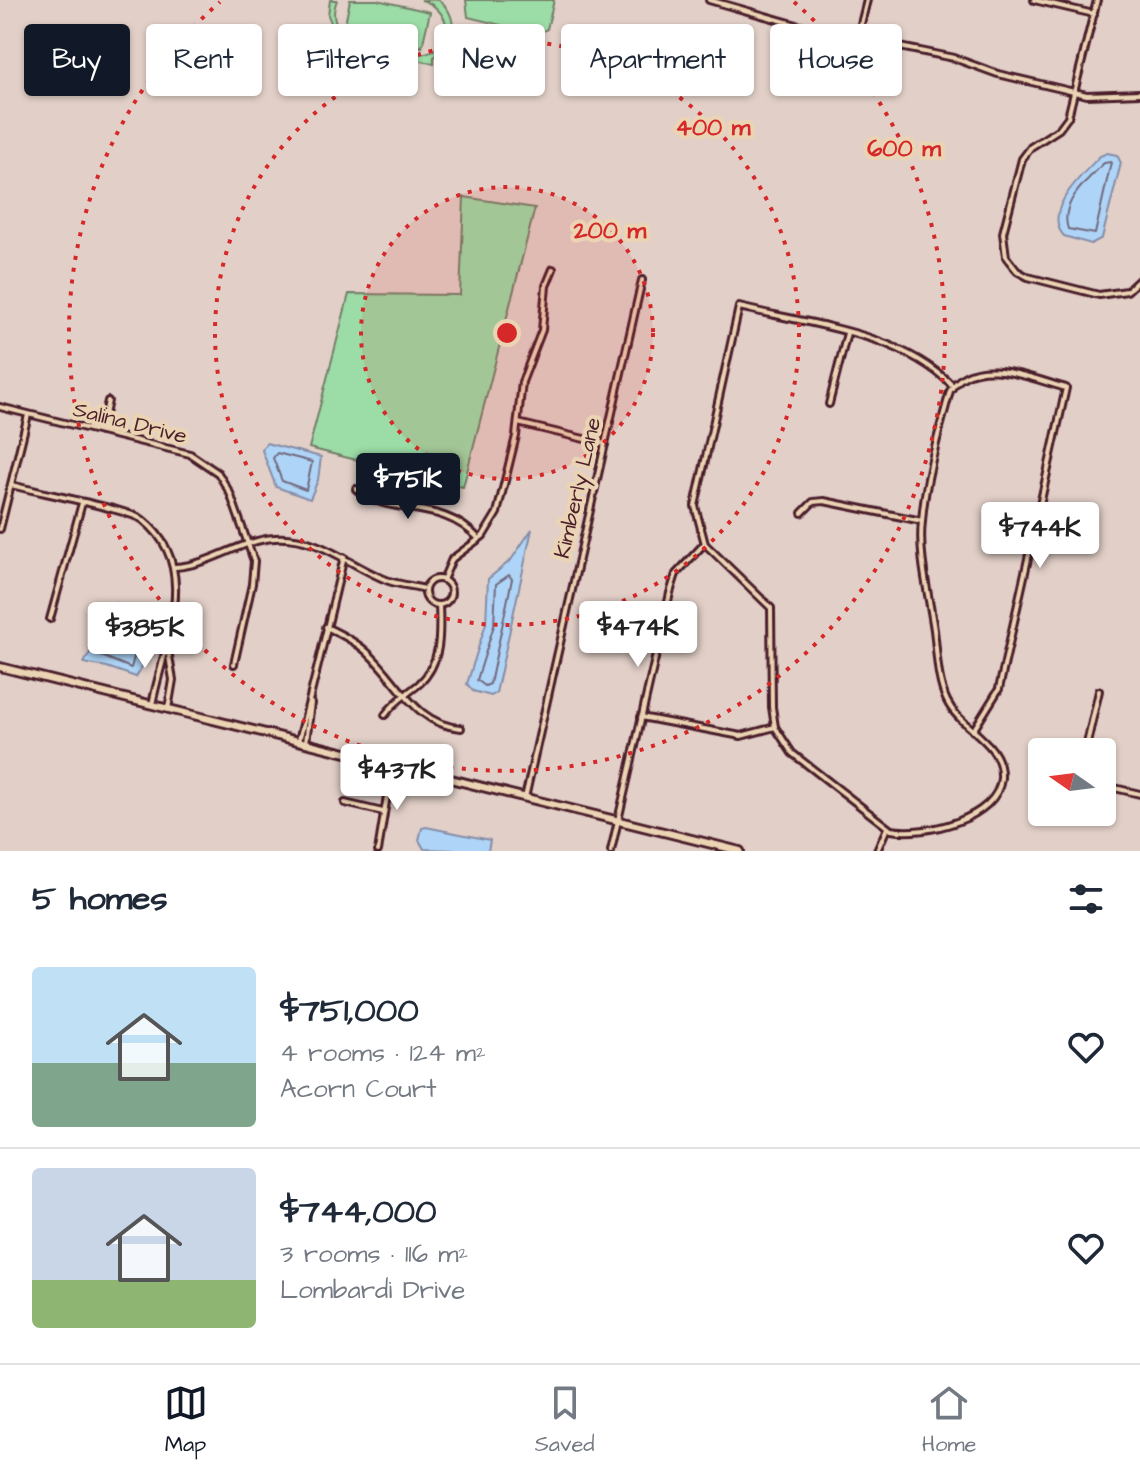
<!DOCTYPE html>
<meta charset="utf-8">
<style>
body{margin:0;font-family:"Architects Daughter",sans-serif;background:#f2f2f3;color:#1f2937;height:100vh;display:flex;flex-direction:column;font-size:30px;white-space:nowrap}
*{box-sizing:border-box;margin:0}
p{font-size:26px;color:#747a83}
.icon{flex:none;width:44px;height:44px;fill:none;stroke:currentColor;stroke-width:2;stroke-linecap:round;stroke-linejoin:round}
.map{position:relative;height:851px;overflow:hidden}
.drawer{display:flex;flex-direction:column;background:#fff;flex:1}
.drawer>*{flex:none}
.hud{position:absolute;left:24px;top:24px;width:1092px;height:72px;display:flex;gap:16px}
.needle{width:52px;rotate:284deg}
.controls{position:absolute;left:1028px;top:738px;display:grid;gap:16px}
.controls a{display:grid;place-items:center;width:88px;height:88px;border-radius:8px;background:#fff;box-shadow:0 2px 6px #0004;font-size:40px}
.price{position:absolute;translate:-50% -68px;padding:0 18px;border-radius:8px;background:#fff;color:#222;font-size:26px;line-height:52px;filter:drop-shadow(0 2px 4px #0008)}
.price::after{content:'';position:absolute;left:50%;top:48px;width:24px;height:18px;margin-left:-12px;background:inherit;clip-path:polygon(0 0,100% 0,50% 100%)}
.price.selected{background:#111827;color:#fff}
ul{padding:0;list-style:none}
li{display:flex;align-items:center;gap:24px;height:200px;padding:0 32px}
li+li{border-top:2px solid #e0e1e3}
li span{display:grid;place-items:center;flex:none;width:224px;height:160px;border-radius:8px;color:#555}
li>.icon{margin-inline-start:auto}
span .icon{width:96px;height:96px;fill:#fffc;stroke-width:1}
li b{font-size:34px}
h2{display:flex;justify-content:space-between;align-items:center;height:96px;padding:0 32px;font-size:34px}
.tag{padding:0 28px;border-radius:8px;background:#fff;box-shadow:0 2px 6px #0004;font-size:28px;line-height:72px}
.tag.selected{background:#111827;color:#fff}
.menu{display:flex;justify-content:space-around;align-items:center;height:112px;border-top:2px solid #e0e1e3;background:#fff;font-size:22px;color:#747a83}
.menu a{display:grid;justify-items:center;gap:4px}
.menu .selected{color:#111827}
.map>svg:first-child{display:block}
.green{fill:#9cdca6;stroke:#737e68;stroke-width:2}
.water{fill:#aed5f8;stroke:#868ca6;stroke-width:2}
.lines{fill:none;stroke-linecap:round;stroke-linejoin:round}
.shore{stroke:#72687d;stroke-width:2}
.minor-casing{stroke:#4a1f2b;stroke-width:10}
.secondary-casing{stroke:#4a1f2b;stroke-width:12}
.minor{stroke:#ebd4b4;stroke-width:4}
.secondary{stroke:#ebd4b4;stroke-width:6}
.ring{fill:none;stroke:#d62828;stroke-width:4;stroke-dasharray:4 8}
.labels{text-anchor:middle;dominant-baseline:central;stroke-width:8;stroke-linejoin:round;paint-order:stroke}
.street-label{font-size:22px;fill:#4a1f2b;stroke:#ebd4b4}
.centre{fill:#d62828;stroke:#ebd4b4;stroke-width:4}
.ring-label{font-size:24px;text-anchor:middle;font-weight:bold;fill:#d62828;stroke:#ebd4b4;stroke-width:8;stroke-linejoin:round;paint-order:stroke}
</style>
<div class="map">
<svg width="1140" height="851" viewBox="0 0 1140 851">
<rect width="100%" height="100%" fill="#e2d0c8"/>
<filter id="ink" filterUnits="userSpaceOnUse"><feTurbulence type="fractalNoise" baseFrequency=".0125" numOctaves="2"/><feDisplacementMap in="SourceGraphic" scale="16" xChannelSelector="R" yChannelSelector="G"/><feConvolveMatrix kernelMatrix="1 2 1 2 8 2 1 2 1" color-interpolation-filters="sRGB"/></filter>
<g filter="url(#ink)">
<g class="green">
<path d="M 330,0 L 337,0 C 323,35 361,40 386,46 C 399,49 416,57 429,52 C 461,42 446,6 421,0 L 439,0 C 459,17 457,43 434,57 L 434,64 L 331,39 L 335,33 L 328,15 Z"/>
<path d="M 350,0 L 377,0 L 430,12 L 422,47 L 344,29 Z"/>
<path d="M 466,0 L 554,0 L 547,29 L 537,34 L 468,17 Z"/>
<path d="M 464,197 L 535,208 L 463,487 L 309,448 L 349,294 L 460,295 Z"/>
</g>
<g class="water">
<path d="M 1107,153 L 1117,155 L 1121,163 L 1102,238 L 1091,244 L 1064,236 C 1041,211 1084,173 1100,156 Z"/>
<path d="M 266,443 L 321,457 L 318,480 L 310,499 L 276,487 L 262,450 Z"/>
<path d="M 532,529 L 496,693 L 491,696 L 473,691 L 467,684 L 486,623 L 488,579 L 511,560 Z"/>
<path d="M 116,603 L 150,613 C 155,631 146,662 136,677 L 107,667 L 84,663 L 98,639 L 106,611 Z"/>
<path d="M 426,827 L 490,840 L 488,851 L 424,849 L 419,840 L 422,828 Z"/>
</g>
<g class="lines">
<g class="shore">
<path d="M 1111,162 L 1095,234 L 1068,229 C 1059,203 1087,180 1104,163 Z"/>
<path d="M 277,453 L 312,462 L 306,490 L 282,481 L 273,458 Z"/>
<path d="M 509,575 L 512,579 L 490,684 L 485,686 L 477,680 L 494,625 L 496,584 Z"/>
<path d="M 114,613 L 125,613 L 144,621 L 131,668 L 99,655 Z"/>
</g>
<g class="minor-casing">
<g id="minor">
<path d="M 709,0 L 811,29 L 954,58 L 998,74 L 1087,95 L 1140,93"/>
<path d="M 1034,0 L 1094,14"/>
<path d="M 1097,0 L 1068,117 L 1059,129 L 1031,147 L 1022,159 L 1003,233 L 1006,257 L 1017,271 L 1028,277 L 1099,295 L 1127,291 L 1140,279"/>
<path d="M 857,40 L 867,0"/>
<path d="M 953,386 C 898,331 811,325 739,307 L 695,506 L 705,544 L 771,608 L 772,707 L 775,727 L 792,753 L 891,830 C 925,836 998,819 1001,778 C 1003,741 961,730 947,701 C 937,680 937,653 934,630 C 929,595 918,556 922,521 C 925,479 939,432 950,391 C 973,352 1033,379 1066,388 L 999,689 L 973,731"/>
<path d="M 829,404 L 847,333"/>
<path d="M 0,407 L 190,454 L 218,473 L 230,493 L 254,561 L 252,584 L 234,664"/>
<path d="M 518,423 L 605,444"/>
<path d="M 101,432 L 108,401"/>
<path d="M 11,485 C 33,491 131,510 143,520 C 202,567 164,643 152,705"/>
<path d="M 356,489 C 389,518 441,497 479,539"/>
<path d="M 802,513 L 813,502 L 824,501 L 922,521"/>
<path d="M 0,529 L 28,415"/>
<path d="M 175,567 C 211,565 240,540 275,538 C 319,535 351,567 389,581 C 401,585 414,586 425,589"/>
<circle cx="438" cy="592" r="13"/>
<path d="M 443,580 L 452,559 L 483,536 L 497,513 L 516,436 L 522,382 L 542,330 L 546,286 L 553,269"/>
<path d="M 50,619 L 82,503"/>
<path d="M 326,627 C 341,634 357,642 369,654 C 399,682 416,725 461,728"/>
<path d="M 167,644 L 173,680 L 168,709"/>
<path d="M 385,715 C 394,702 407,694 419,684 C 442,663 440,633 439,605"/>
<path d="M 641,717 L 741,736 L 775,727"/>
<path d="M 299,740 C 315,680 329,619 344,557"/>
<path d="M 306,742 L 311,703"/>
<path d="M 1085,752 L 1099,691"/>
<path d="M 1102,785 L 1140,794"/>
<path d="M 525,798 L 642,280"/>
<path d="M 345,803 L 383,812"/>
<path d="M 378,851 L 392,765"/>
<path d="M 611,851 L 670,593 L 676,574 L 704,544"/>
<path d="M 877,851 L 887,828"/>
</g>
</g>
<g class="secondary-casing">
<path id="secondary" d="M 0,667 L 740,851"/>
</g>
<use href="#minor" class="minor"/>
<use href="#secondary" class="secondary"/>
</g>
</g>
<circle cx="507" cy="333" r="146" fill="#d62828" fill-opacity=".12"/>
<g class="ring">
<circle cx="507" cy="333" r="146"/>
<circle cx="507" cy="333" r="292"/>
<path d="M794 2A438 438 0 1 1 220 2"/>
</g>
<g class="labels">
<g class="street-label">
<text transform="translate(130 423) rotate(14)">Salina Drive</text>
<text transform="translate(578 488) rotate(-77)">Kimberly Lane</text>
</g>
</g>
<circle cx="507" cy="333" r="12" class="centre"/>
<g class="ring-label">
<text x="713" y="135">400 m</text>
<text x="904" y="156">600 m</text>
<text x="610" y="238">200 m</text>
</g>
</svg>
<div class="controls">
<a><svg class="needle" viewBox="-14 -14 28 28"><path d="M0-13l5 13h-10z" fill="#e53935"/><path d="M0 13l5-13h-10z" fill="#747a83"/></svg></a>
</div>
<b class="price selected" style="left:408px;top:521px">$751K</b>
<b class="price" style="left:1040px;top:570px">$744K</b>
<b class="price" style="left:638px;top:669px">$474K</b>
<b class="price" style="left:145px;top:670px">$385K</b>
<b class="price" style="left:397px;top:812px">$437K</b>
<div class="hud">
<a class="tag selected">Buy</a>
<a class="tag">Rent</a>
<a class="tag">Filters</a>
<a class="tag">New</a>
<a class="tag">Apartment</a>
<a class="tag">House</a>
</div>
</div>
<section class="drawer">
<h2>5 homes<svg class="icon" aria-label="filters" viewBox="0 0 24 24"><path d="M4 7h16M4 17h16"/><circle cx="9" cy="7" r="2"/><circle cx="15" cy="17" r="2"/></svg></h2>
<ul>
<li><span style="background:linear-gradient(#bfe0f5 60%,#7fa58c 0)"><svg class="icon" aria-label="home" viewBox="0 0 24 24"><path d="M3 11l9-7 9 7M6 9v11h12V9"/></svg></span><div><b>$751,000</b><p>4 rooms · 124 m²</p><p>Acorn Court</p></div><svg class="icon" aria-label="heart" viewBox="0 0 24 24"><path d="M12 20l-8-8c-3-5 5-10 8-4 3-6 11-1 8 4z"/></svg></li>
<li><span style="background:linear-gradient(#c9d6e8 70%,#8fb573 0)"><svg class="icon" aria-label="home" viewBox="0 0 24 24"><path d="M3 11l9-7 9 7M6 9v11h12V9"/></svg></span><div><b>$744,000</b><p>3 rooms · 116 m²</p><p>Lombardi Drive</p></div><svg class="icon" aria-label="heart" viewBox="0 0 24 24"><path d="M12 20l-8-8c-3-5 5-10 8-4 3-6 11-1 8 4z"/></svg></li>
</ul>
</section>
<nav class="menu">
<a class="selected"><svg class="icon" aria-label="map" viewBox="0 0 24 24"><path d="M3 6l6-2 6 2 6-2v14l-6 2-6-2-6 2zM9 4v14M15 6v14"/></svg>Map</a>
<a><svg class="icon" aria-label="saved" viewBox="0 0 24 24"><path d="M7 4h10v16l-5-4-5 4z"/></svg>Saved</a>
<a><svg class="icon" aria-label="home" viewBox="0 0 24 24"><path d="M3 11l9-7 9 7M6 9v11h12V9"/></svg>Home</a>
</nav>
